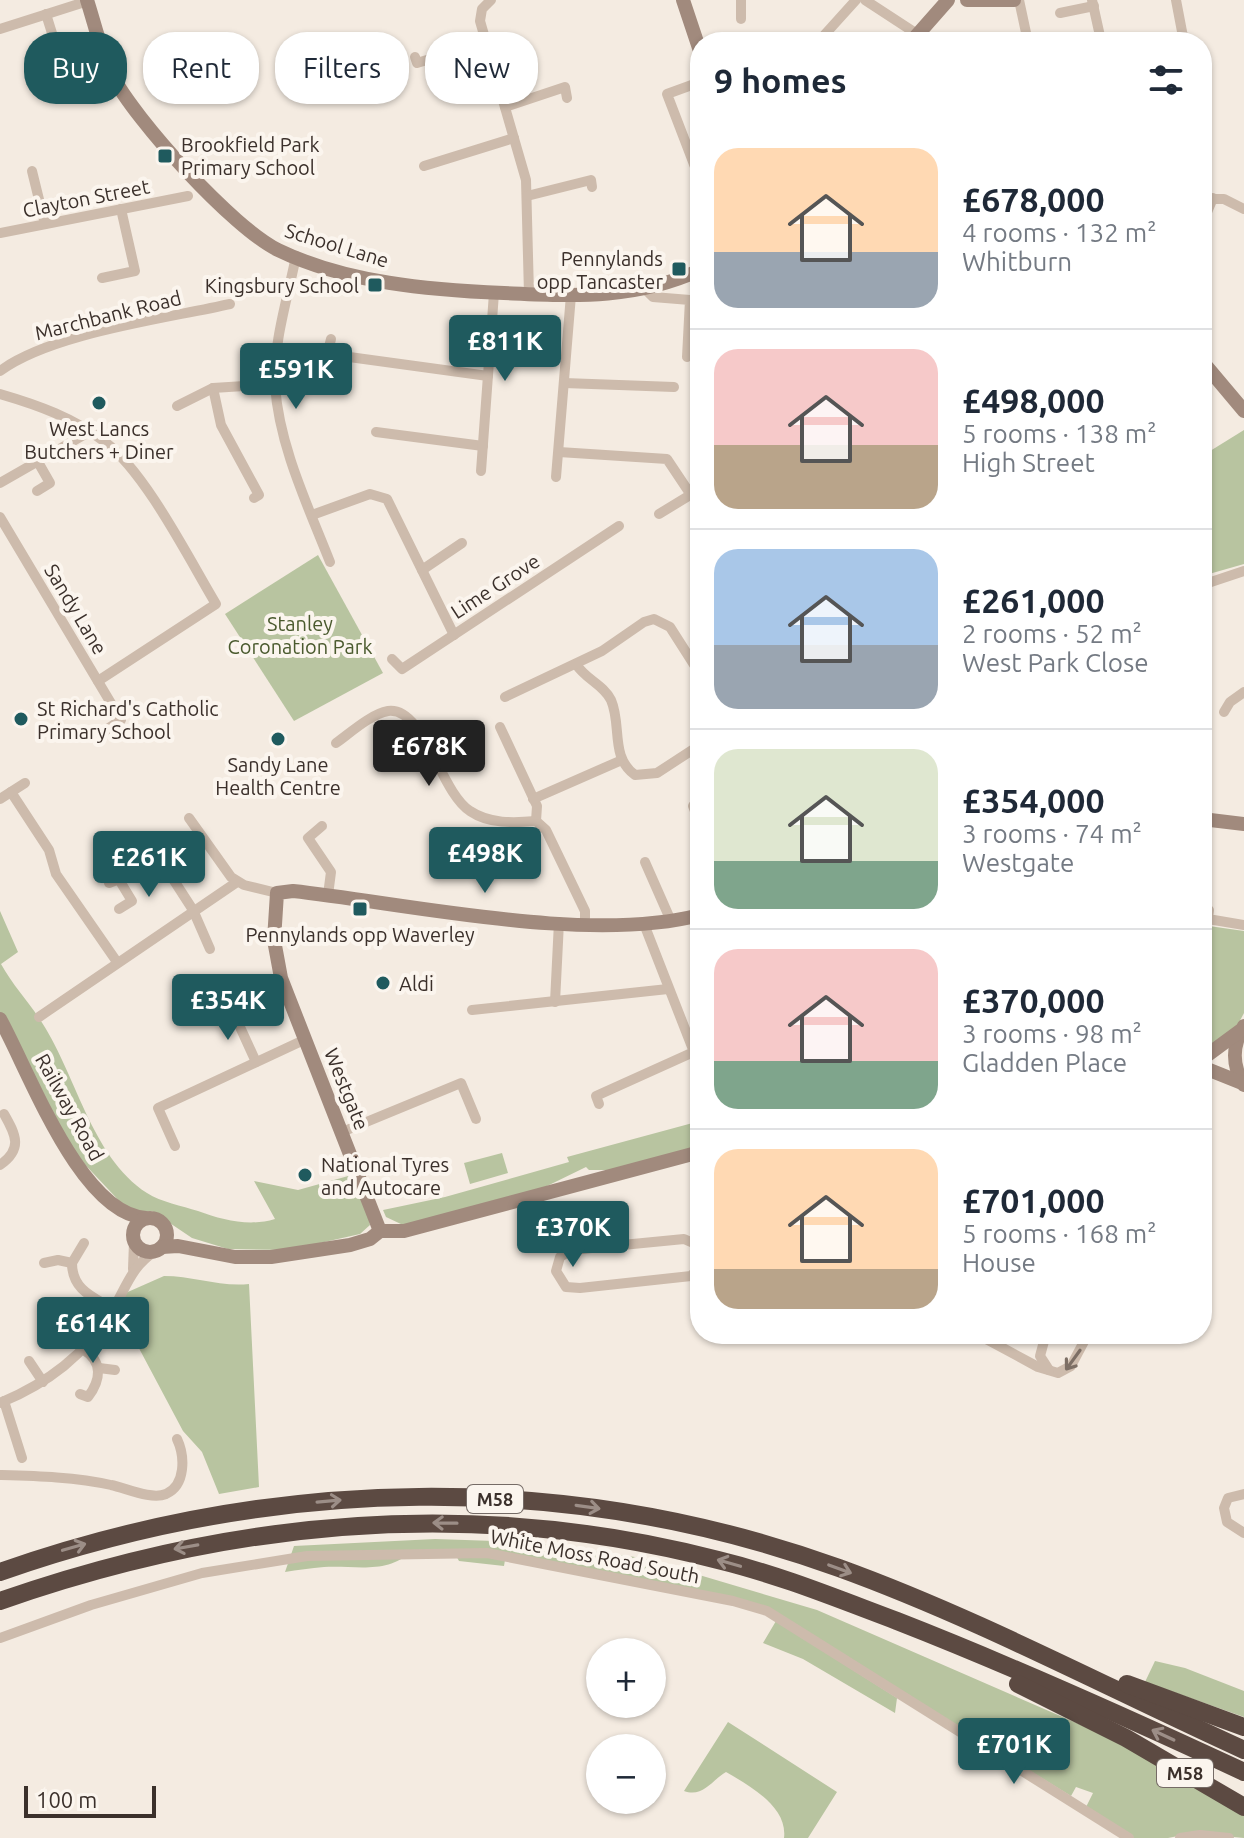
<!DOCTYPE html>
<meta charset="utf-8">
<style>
body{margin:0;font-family:Ubuntu,sans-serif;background:#f6f6f7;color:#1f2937;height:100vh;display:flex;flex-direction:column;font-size:30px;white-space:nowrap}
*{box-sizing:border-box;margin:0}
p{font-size:26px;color:#747a83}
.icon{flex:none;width:44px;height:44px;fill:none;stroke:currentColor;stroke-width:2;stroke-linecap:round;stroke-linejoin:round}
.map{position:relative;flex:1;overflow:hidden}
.sheet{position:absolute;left:690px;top:32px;width:522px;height:1312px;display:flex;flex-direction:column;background:#fff;border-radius:32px;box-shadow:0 2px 6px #0004}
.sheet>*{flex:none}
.banner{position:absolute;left:24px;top:32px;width:546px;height:72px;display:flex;gap:16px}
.tools{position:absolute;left:586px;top:1638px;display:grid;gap:16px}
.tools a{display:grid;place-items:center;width:80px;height:80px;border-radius:50%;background:#fff;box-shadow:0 2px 6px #0004;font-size:40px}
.scale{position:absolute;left:24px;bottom:20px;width:132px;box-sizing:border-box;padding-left:8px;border:4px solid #3b302b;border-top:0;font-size:22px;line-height:28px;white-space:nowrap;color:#3b302b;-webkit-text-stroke:6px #fbf5ee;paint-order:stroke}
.price{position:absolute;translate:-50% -68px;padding:0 18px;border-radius:8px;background:#1f5a5e;color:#fff;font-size:26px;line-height:52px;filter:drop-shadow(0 2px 4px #0008)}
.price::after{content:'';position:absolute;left:50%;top:48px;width:24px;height:18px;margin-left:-12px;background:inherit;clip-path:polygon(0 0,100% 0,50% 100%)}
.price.active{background:#222;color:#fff}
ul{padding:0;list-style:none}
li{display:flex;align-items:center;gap:24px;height:200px;padding:0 24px}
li+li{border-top:2px solid #e0e1e3}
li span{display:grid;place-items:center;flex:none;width:224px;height:160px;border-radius:24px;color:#555}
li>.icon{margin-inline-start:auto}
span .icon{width:96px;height:96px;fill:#fffc;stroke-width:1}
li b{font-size:34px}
h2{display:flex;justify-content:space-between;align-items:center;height:96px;padding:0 24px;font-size:34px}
.pill{padding:0 28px;border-radius:32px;background:#fff;box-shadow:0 2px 6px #0004;font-size:28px;line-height:72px}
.pill.active{background:#1f5a5e;color:#fff}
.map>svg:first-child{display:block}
.green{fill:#b8c4a0}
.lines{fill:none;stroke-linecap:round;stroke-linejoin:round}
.street{stroke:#cdbbac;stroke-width:10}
.secondary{stroke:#a18a7d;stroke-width:14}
.highway{stroke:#5c4a42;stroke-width:18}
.oneway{stroke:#7d6f65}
.oneway2{stroke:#9c8e87}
.poi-dot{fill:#1f5a5e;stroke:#fbf5ee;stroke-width:3}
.labels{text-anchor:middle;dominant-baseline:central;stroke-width:8;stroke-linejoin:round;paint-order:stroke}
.shield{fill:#fbf5ee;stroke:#756b66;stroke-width:2}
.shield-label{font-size:18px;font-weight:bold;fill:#3b302b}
.poi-label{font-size:20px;fill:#3b302b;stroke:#fbf5ee;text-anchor:start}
.street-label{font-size:20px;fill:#3b302b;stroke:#fbf5ee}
.park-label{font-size:20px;fill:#4a5a2e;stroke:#fbf5ee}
</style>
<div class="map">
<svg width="1244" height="1838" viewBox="0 0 1244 1838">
<rect width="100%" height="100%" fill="#f4ebe1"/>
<g class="green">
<path d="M 1244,430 L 1244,564 L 1202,576 L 1202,456 Z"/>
<path d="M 318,555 L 383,673 L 294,721 L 225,614 Z"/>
<path d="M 0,911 L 18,952 L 1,964 C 12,984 27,1000 39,1018 C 76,1072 90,1156 147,1193 C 161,1202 182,1206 198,1211 C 223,1220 249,1227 275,1219 L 254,1181 L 298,1190 L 359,1173 L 370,1225 L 360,1234 L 289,1250 L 228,1249 L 192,1238 L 152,1211 L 139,1212 L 123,1205 L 76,1155 L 0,1017 Z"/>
<path d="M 1202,925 L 1244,931 L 1244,1013 L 1235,1030 L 1202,1052 Z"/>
<path d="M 700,1121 L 700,1146 L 613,1170 L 589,1170 L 586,1167 L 545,1187 L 403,1225 L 386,1217 L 383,1210 L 445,1197 L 569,1162 L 567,1157 Z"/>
<path d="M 502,1153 L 508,1173 L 470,1184 L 464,1163 Z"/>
<path d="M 164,1276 C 193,1276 220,1287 249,1284 L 259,1487 L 219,1494 L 202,1452 L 183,1431 L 116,1305 L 121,1295 Z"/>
<path d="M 435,1539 L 529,1542 L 642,1558 L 817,1610 L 1088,1728 L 1142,1755 L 1244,1816 L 1244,1838 L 1193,1833 L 1168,1838 L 1131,1838 L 1086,1807 L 1093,1793 L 1076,1787 L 1071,1796 L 769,1611 L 505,1560 L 504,1566 L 459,1561 L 453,1550 L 411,1551 C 388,1575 354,1565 324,1567 C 311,1568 297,1570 285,1572 L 294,1546 Z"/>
<path d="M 776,1621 L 897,1698 L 895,1713 L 803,1659 L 763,1643 Z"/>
<path d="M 1155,1661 L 1185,1668 L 1244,1691 L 1244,1717 L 1145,1682 Z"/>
<path d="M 728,1722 L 837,1792 L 808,1838 L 784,1838 C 788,1807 750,1786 726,1772 C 712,1780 703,1798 684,1791 Z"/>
</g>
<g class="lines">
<g class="street">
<path d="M 491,0 L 482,9 L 480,21 L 526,180 L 529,294"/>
<path d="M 741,0 L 741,19"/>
<path d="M 865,0 L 917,34"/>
<path d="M 1019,0 L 1028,42"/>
<path d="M 1092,0 L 1100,36"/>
<path d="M 1176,0 L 1184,42"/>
<path d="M 1060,13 L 1094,6"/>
<path d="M 46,14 L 66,78"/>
<path d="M 0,29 L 88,1"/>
<path d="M 818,42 L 856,0"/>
<path d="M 415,57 L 417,63 L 486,42"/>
<path d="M 700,82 L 667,94 L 700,180"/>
<path d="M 505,107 L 565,87 L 567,98"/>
<path d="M 1202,141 L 1203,139"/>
<path d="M 424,166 L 514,138"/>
<path d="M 32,171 L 45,224"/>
<path d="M 527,196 L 591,180 L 592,187"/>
<path d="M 1202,199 L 1224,199 L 1244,209"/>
<path d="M 1202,224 L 1213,198"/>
<path d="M 0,233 L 188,196"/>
<path d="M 296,256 C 288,297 273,343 275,385 C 279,446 308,506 330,562"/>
<path d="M 102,278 L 135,271 L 121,209"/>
<path d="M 646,290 L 653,297 L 690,300 L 687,357"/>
<path d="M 331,339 L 329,347 L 342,356 L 488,376"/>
<path d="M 0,371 C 52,333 164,319 230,304"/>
<path d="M 564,383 L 674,387"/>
<path d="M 213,388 L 221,425 L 259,495 L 254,498"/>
<path d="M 0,394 C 38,405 74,418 105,442 C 146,473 189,559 216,604 L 98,681"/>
<path d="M 177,406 L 213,388 L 275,384"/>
<path d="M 376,432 L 483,446"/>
<path d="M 559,452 L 667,459 L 691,495"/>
<path d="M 481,471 L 494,293"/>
<path d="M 556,477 L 571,295"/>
<path d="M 0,483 L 89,432"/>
<path d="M 37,491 L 50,483 L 38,462"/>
<path d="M 659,514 L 700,489"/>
<path d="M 312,515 L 370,494 L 387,499 L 454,635"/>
<path d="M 0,517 L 121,720 L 94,738"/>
<path d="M 422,570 L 462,543"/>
<path d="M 1202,585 L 1244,571"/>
<path d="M 1202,623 L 1202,644"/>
<path d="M 392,659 L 402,669 L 619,526"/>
<path d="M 576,664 C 585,679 603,684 611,700 C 622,725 610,757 635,775 L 657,773 L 700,745"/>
<path d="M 505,697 L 602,651 L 644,622 L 654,619 L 670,627 L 700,674"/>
<path d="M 1224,712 L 1230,702 L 1244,692"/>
<path d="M 500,727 L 537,806 L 536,821 L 546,830 L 585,911 L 585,923"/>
<path d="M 336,743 C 350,733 371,714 388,711 C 424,706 440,792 470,811 C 489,824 514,823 536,821"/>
<path d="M 11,792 L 49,850 L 56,874 L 117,962"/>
<path d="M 0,799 L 25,783"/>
<path d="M 533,799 L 622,760"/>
<path d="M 693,806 L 700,824"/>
<path d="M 189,818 L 231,877 L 244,885 L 277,893"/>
<path d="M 322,826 L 308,838 L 331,872 L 328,895"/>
<path d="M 645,862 L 671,921"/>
<path d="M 118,878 L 132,901 L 119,909"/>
<path d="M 109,883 L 162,862 L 193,910 L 210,949"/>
<path d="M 1209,910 L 1208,919 L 1244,925"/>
<path d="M 644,924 L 694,1052"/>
<path d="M 208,1000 L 224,992 L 256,1062"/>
<path d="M 555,1002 L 559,922"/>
<path d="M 472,1010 L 668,989"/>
<path d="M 39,1017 L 237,882"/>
<path d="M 599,1104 L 596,1096 L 698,1050"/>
<path d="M 342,1132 L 461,1083 L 476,1119"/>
<path d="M 175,1146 L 158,1108 L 306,1039"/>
<path d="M 0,1165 C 23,1149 16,1135 4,1114"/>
<path d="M 84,1243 L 72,1263 C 72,1290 93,1297 113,1309"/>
<path d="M 700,1246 L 684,1239 L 571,1250 L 560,1257 L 556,1271 L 566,1287 L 580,1288 L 691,1276 L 700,1267"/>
<path d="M 44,1263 L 58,1260 L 72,1263"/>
<path d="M 133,1269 L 134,1242"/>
<path d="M 977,1334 L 1038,1367 L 1058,1373 L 1071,1366 L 1088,1334"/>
<path d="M 1046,1334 L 1040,1356 L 1049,1370"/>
<path d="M 29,1361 L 43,1382"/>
<path d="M 99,1368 L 115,1370"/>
<path d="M 80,1394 L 88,1397 C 101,1380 103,1362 84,1350"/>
<path d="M 4,1401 L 22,1458"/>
<path d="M 0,1403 C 48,1383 85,1355 112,1311 C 126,1288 131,1267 154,1252"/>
<path d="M 0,1475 C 36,1476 76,1477 111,1485 C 126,1488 151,1500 166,1494 C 186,1485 185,1456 177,1439"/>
<path d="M 1244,1494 L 1228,1498 L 1224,1508 L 1227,1522 L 1244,1533"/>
<path d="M 0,1638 L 91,1605 L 202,1573 L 307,1556 L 487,1553 L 733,1601 L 767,1611 L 1129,1838"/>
<path d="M 1180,1838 L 1200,1835 L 1229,1838"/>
</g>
<g class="secondary">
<path d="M 87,0 C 95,25 101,52 112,75 C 135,120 233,228 278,250 C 346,283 430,290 504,293 C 575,296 634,300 700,270"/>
<path d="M 683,0 L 700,51"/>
<path d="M 967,0 L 1014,0"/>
<path d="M 911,42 L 948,0"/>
<path d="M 1202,361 L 1244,411"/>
<path d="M 1202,819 L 1244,824"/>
<path d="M 0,1019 C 29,1071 80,1214 146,1218"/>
<path d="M 1244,1026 C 1232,1045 1232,1066 1244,1085"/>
<path d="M 1202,1059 L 1240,1031"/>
<path d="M 1202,1067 L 1242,1083"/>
<circle cx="150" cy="1235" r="17"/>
<path d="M 380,1231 L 281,978 L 274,940 L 277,893 L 293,891 C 411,904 587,944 700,915"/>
<path d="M 162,1247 L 178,1246 L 235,1257 L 271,1257 L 350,1245 L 370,1239 L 380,1231 L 404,1231 L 700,1152"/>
</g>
<g class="highway">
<path d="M 0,1572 C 273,1476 565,1469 839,1568 C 977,1618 1110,1689 1244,1750"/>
<path d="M 0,1601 C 234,1519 476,1497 718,1560 C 780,1575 838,1599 897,1621 C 1015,1667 1130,1719 1244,1772"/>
<path d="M 1018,1684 L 1126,1738 L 1244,1807"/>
<path d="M 1127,1684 L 1244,1727"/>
</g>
</g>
<defs><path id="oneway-shaft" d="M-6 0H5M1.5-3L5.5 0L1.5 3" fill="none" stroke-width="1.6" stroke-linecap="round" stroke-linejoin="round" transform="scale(2)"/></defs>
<use class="oneway" href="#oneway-shaft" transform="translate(1073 1360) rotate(126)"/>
<g class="oneway2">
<use href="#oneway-shaft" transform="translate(329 1501) rotate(-5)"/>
<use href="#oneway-shaft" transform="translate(588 1507) rotate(8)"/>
<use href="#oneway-shaft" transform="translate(445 1523) rotate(-179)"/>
<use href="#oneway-shaft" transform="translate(74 1547) rotate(-16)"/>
<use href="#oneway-shaft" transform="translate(186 1547) rotate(170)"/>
<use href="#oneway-shaft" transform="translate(729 1563) rotate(-164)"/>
<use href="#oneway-shaft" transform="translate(840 1569) rotate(20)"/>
<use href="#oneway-shaft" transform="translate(1163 1735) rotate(-155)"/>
</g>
<g class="poi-dot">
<rect x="157" y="148" width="16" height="16" rx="4"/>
<rect x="671" y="261" width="16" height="16" rx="4"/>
<rect x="367" y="277" width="16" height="16" rx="4"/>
<circle cx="99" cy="403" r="8"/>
<circle cx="21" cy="719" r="8"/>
<circle cx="278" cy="739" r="8"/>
<rect x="352" y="901" width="16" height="16" rx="4"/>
<circle cx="383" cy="983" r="8"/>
<circle cx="305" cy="1175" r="8"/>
</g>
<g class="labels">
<g class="shield">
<rect x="467" y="1485" width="56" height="28" rx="6"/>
<rect x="1157" y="1759" width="56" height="28" rx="6"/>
</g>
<g class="shield-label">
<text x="495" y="1499">M58</text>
<text x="1185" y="1773">M58</text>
</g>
<g class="poi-label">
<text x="181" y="144">Brookfield Park<tspan x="181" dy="23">Primary School</tspan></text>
<text x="663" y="258" text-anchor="end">Pennylands<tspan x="663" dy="23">opp Tancaster</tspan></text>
<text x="359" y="285" text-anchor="end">Kingsbury School</text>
<text x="99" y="428" text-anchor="middle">West Lancs<tspan x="99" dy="23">Butchers + Diner</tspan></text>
<text x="37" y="708">St Richard's Catholic<tspan x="37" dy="23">Primary School</tspan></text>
<text x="278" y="764" text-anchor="middle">Sandy Lane<tspan x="278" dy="23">Health Centre</tspan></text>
<text x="360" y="934" text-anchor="middle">Pennylands opp Waverley</text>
<text x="399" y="983">Aldi</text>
<text x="321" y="1164">National Tyres<tspan x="321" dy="23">and Autocare</tspan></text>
</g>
<g class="street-label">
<text transform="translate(86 198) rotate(-11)">Clayton Street</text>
<text transform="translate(337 245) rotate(17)">School Lane</text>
<text transform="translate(108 315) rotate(-14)">Marchbank Road</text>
<text transform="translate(495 586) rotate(-33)">Lime Grove</text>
<text transform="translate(76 609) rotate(59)">Sandy Lane</text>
<text transform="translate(347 1089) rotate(68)">Westgate</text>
<text transform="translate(70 1107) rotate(61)">Railway Road</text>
<text transform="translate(595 1556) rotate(11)">White Moss Road South</text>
</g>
<g class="park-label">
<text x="300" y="623">Stanley<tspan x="300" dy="23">Coronation Park</tspan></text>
</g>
</g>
</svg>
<div class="tools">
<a>+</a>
<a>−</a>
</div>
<div class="scale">100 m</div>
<b class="price" style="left:505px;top:383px">£811K</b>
<b class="price" style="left:296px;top:411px">£591K</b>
<b class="price active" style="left:429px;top:788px">£678K</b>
<b class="price" style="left:485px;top:895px">£498K</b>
<b class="price" style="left:149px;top:899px">£261K</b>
<b class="price" style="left:228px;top:1042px">£354K</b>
<b class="price" style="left:573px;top:1269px">£370K</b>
<b class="price" style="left:93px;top:1365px">£614K</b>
<b class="price" style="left:1014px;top:1786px">£701K</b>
<div class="banner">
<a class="pill active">Buy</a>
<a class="pill">Rent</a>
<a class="pill">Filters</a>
<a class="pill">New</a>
</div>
<section class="sheet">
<h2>9 homes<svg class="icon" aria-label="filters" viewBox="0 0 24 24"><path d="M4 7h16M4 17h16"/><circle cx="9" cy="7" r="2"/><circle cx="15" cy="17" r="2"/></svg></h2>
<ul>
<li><span style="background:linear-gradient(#ffd9b3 65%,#9aa5b1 0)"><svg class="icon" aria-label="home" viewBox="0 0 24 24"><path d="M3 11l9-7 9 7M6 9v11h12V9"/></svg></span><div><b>£678,000</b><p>4 rooms · 132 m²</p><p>Whitburn</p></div></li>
<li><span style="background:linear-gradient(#f6c9c9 60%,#b9a48a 0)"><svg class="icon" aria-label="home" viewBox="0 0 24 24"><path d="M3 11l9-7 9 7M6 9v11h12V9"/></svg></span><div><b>£498,000</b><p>5 rooms · 138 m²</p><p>High Street</p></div></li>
<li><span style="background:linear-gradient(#a9c7e8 60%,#9aa5b1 0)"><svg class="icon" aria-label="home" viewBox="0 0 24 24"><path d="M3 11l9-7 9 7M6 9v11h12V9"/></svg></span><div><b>£261,000</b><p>2 rooms · 52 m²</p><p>West Park Close</p></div></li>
<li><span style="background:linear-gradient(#dfe7d0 70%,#7fa58c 0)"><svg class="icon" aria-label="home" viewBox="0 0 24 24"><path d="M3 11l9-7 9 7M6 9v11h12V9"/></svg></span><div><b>£354,000</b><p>3 rooms · 74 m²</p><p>Westgate</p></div></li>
<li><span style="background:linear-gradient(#f6c9c9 70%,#7fa58c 0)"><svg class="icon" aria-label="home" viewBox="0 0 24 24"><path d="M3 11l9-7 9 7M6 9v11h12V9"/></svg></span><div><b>£370,000</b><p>3 rooms · 98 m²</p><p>Gladden Place</p></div></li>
<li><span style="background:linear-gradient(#ffd9b3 75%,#b9a48a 0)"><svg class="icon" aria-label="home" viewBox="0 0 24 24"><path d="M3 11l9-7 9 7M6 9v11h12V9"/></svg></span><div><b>£701,000</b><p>5 rooms · 168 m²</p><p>House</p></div></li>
</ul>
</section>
</div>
